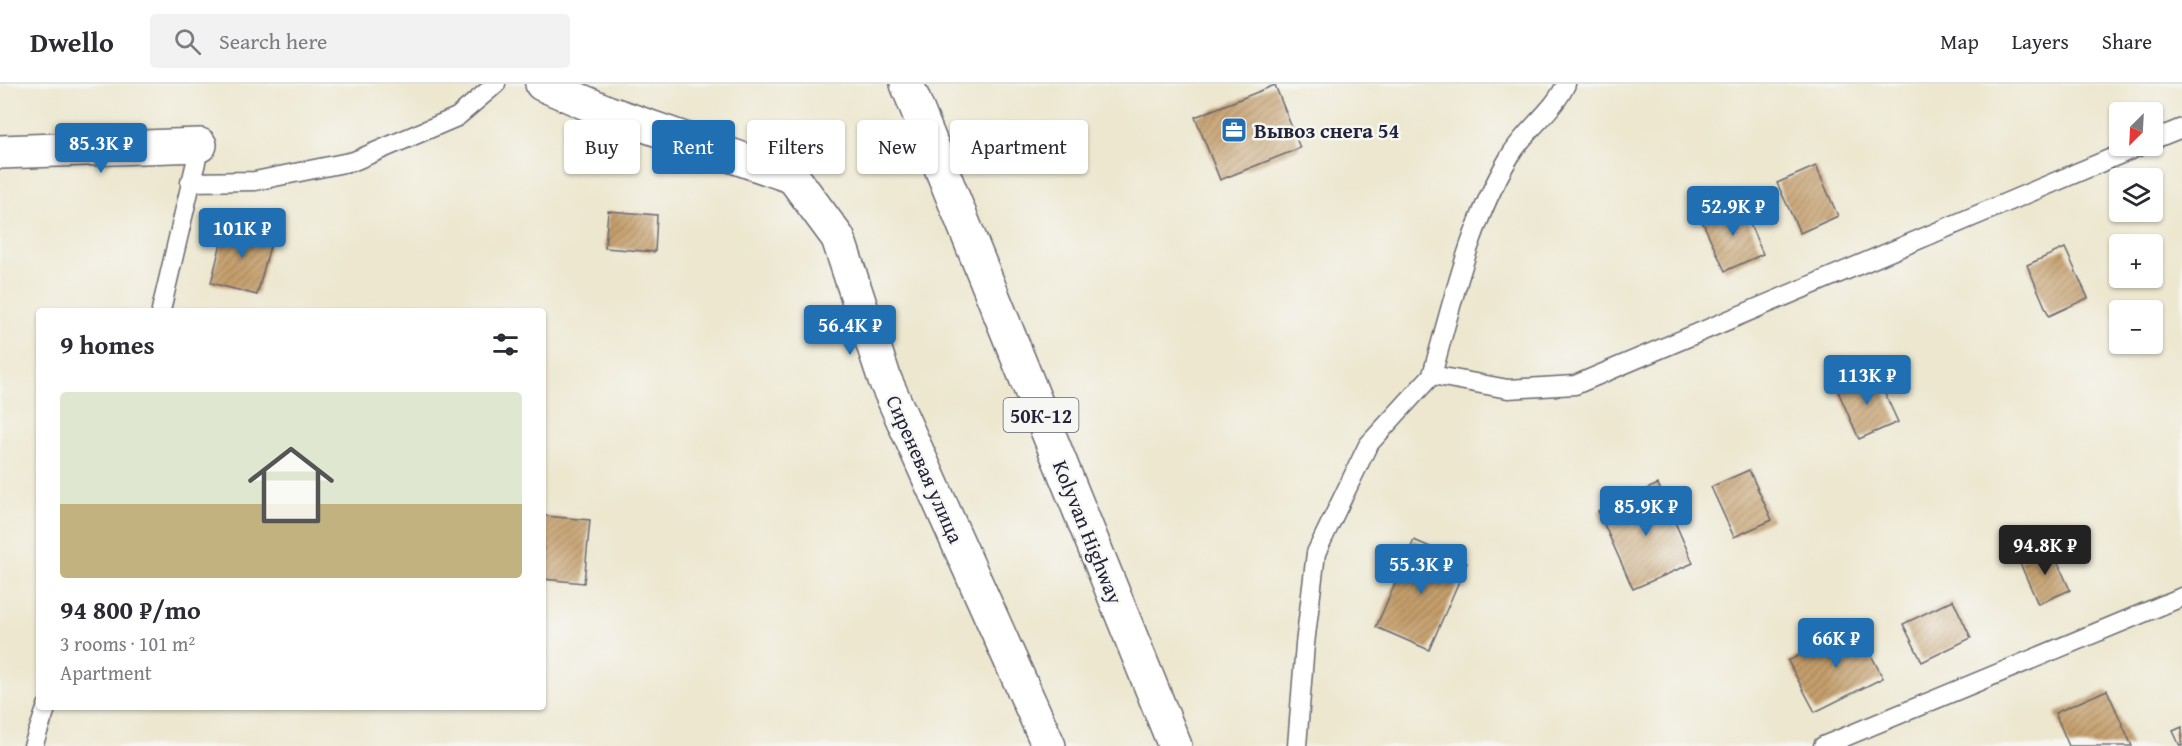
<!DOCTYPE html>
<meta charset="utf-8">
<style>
body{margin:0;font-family:"Gentium Book Plus",serif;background:#f2f2f3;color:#2b2b33;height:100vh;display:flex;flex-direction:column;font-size:22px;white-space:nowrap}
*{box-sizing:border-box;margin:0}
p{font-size:20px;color:#7c7c81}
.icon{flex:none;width:33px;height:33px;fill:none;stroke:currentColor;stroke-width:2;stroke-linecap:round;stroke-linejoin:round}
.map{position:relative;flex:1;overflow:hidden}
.sheet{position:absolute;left:36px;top:224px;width:510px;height:402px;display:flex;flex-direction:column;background:#fff;border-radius:6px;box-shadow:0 2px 4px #0004}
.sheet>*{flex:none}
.top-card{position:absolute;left:564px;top:36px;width:570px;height:54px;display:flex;gap:12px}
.needle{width:39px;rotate:204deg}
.buttons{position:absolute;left:2109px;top:18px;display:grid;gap:12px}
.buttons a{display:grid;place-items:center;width:54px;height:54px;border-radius:6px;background:#fff;box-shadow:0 2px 4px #0004;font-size:30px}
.price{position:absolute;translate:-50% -51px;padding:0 14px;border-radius:6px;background:#1f6fb2;color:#fff;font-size:20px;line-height:39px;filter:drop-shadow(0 2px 3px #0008)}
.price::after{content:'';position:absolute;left:50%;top:36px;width:18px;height:14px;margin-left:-9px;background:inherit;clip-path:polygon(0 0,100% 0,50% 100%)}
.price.selected{background:#222;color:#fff}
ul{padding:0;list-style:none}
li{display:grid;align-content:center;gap:12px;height:318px;padding:0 24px}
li+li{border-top:2px solid #e1e1e2}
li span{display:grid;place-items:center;height:186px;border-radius:6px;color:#555}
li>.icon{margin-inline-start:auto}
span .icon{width:108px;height:108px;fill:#fffc;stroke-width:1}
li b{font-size:26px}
h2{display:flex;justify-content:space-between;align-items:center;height:72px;padding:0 24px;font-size:26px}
.tag{padding:0 21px;border-radius:6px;background:#fff;box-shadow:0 2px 4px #0004;font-size:21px;line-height:54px}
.tag.selected{background:#1f6fb2;color:#fff}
header{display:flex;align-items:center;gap:36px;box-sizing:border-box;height:84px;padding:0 30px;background:#fff;border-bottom:2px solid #e1e1e2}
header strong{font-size:28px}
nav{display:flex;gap:33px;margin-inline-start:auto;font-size:21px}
.search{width:420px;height:54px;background:#f2f2f3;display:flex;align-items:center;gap:15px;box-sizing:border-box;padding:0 21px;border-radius:6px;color:#7c7c81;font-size:22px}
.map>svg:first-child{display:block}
.building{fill:url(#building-hatch)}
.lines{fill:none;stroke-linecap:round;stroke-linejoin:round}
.lane-casing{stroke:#69676f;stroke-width:21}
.street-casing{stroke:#69676f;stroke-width:36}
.primary-casing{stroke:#69676f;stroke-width:36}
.lane{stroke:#fff;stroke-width:18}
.street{stroke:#fff;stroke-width:33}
.primary{stroke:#fff;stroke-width:33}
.labels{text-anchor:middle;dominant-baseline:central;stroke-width:5;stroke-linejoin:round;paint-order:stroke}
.shield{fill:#f6f6f2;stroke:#626272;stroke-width:1.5}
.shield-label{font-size:20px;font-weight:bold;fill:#22223b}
.poi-label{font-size:21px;font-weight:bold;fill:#22223b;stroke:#f6f6f2;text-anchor:start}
.street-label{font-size:21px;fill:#22223b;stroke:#f6f6f2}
</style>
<header>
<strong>Dwello</strong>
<div class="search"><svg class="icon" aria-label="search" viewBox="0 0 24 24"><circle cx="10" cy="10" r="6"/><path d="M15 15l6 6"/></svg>Search here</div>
<nav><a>Map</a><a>Layers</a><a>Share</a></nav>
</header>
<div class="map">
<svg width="2182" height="662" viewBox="0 0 2182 662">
<defs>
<pattern id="building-hatch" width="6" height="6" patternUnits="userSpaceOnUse" patternTransform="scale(1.5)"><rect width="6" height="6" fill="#c59f6c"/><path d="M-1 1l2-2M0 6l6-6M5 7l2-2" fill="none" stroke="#a0815a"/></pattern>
</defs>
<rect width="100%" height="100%" fill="#f6f6f2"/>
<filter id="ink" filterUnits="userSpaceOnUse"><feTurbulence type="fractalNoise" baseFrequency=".0167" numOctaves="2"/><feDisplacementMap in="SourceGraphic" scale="12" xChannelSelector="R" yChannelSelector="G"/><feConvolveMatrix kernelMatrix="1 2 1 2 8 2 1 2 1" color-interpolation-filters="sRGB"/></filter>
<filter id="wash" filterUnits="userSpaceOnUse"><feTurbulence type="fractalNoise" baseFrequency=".008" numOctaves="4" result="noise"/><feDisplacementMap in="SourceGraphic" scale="24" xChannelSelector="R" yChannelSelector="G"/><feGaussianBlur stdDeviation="1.35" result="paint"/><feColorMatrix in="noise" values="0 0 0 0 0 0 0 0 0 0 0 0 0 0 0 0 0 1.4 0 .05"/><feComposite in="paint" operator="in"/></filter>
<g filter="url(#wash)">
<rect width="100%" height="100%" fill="#ede7cf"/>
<g id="blocks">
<g class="building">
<path d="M 1275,1 L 1300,64 L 1220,96 L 1195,33 Z"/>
<path d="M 1816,82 L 1838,132 L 1800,149 L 1777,99 Z"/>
<path d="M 1741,120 L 1763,170 L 1725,187 L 1702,137 Z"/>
<path d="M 608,127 L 657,131 L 655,168 L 605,164 Z"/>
<path d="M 226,139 L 273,151 L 257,211 L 211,199 Z"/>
<path d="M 2065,164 L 2088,214 L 2049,232 L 2027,181 Z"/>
<path d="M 1875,288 L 1898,338 L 1859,355 L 1837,305 Z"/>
<path d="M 1749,386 L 1772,436 L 1734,453 L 1711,403 Z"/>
<path d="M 1658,400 L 1693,479 L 1633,505 L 1598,427 Z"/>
<path d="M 544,432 L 590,436 L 584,499 L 543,495 Z"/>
<path d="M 1414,456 L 1467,479 L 1429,566 L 1376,543 Z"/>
<path d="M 2051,463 L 2070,506 L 2038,520 L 2019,477 Z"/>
<path d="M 1953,516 L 1971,554 L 1922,578 L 1903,540 Z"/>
<path d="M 1856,542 L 1883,594 L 1815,628 L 1788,577 Z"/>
<path d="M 2107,606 L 2132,662 L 2069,662 L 2055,629 Z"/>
<path d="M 2182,643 L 2182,662 L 2180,662 L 2173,647 Z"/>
</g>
</g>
</g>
<g filter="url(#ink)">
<use href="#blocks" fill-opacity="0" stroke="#69676f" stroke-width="1.5"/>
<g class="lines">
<g class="lane-casing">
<g id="lane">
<path d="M 2152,56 L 2182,44"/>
<path d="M 190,98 L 255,97 L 354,77 L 457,33 L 496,0"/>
<path d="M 161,226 L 200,61"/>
<path d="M 1432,291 C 1453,216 1470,139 1510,72 C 1525,46 1554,27 1566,0"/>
<path d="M 33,662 L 47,622"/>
<path d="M 1297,662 L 1305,560 L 1316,469 L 1368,361 L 1432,291 L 1508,305 L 1575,301 L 2140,62"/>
<path d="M 1823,662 L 2182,513"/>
</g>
</g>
<g class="street-casing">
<g id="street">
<path d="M 542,0 L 607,28 L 793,93 L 838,154 L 885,296 L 1049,662"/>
<path d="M 0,68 L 200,61"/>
</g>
</g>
<g class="primary-casing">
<path id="primary" d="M 907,0 L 1175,662"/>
</g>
<use href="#lane" class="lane"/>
<use href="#street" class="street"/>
<use href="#primary" class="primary"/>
</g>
</g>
<defs>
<g id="office-square" transform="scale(1.35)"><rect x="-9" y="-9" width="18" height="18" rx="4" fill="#1f6fb2" stroke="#f6f6f2"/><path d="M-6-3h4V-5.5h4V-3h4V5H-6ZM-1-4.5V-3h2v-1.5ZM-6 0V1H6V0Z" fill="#fff"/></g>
</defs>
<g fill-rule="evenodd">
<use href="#office-square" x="1234" y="46"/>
</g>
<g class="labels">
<rect class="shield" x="1003.5" y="314" width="75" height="34" rx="4.5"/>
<g class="shield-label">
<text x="1041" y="331">50К-12</text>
</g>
<g class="poi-label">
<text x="1254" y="46">Вывоз снега 54</text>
</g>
<g class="street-label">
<text transform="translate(925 385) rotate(66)">Сиреневая улица</text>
<text transform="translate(1088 448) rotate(68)">Kolyvan Highway</text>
</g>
</g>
</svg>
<div class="buttons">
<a><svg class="needle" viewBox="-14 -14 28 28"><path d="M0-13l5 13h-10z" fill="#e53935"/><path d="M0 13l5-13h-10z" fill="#7c7c81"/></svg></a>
<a><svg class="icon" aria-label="layers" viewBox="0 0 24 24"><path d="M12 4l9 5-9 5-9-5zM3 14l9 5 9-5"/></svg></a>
<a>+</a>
<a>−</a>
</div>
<b class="price" style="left:101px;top:90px">85.3K ₽</b>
<b class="price" style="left:1733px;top:153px">52.9K ₽</b>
<b class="price" style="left:242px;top:175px">101K ₽</b>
<b class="price" style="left:850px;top:272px">56.4K ₽</b>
<b class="price" style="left:1867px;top:322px">113K ₽</b>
<b class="price" style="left:1646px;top:453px">85.9K ₽</b>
<b class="price selected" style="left:2045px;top:492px">94.8K ₽</b>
<b class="price" style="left:1421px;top:511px">55.3K ₽</b>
<b class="price" style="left:1836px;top:585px">66K ₽</b>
<div class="top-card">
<a class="tag">Buy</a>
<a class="tag selected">Rent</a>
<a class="tag">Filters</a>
<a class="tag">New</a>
<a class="tag">Apartment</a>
</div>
<section class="sheet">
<h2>9 homes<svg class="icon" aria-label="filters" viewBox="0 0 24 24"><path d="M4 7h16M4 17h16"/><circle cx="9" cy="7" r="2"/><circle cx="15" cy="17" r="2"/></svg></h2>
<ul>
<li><span style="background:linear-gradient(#dfe7d0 60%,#c2b280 0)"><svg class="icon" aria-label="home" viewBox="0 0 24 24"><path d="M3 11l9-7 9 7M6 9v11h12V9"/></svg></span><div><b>94 800 ₽/mo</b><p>3 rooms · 101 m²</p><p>Apartment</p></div></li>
</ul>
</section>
</div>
